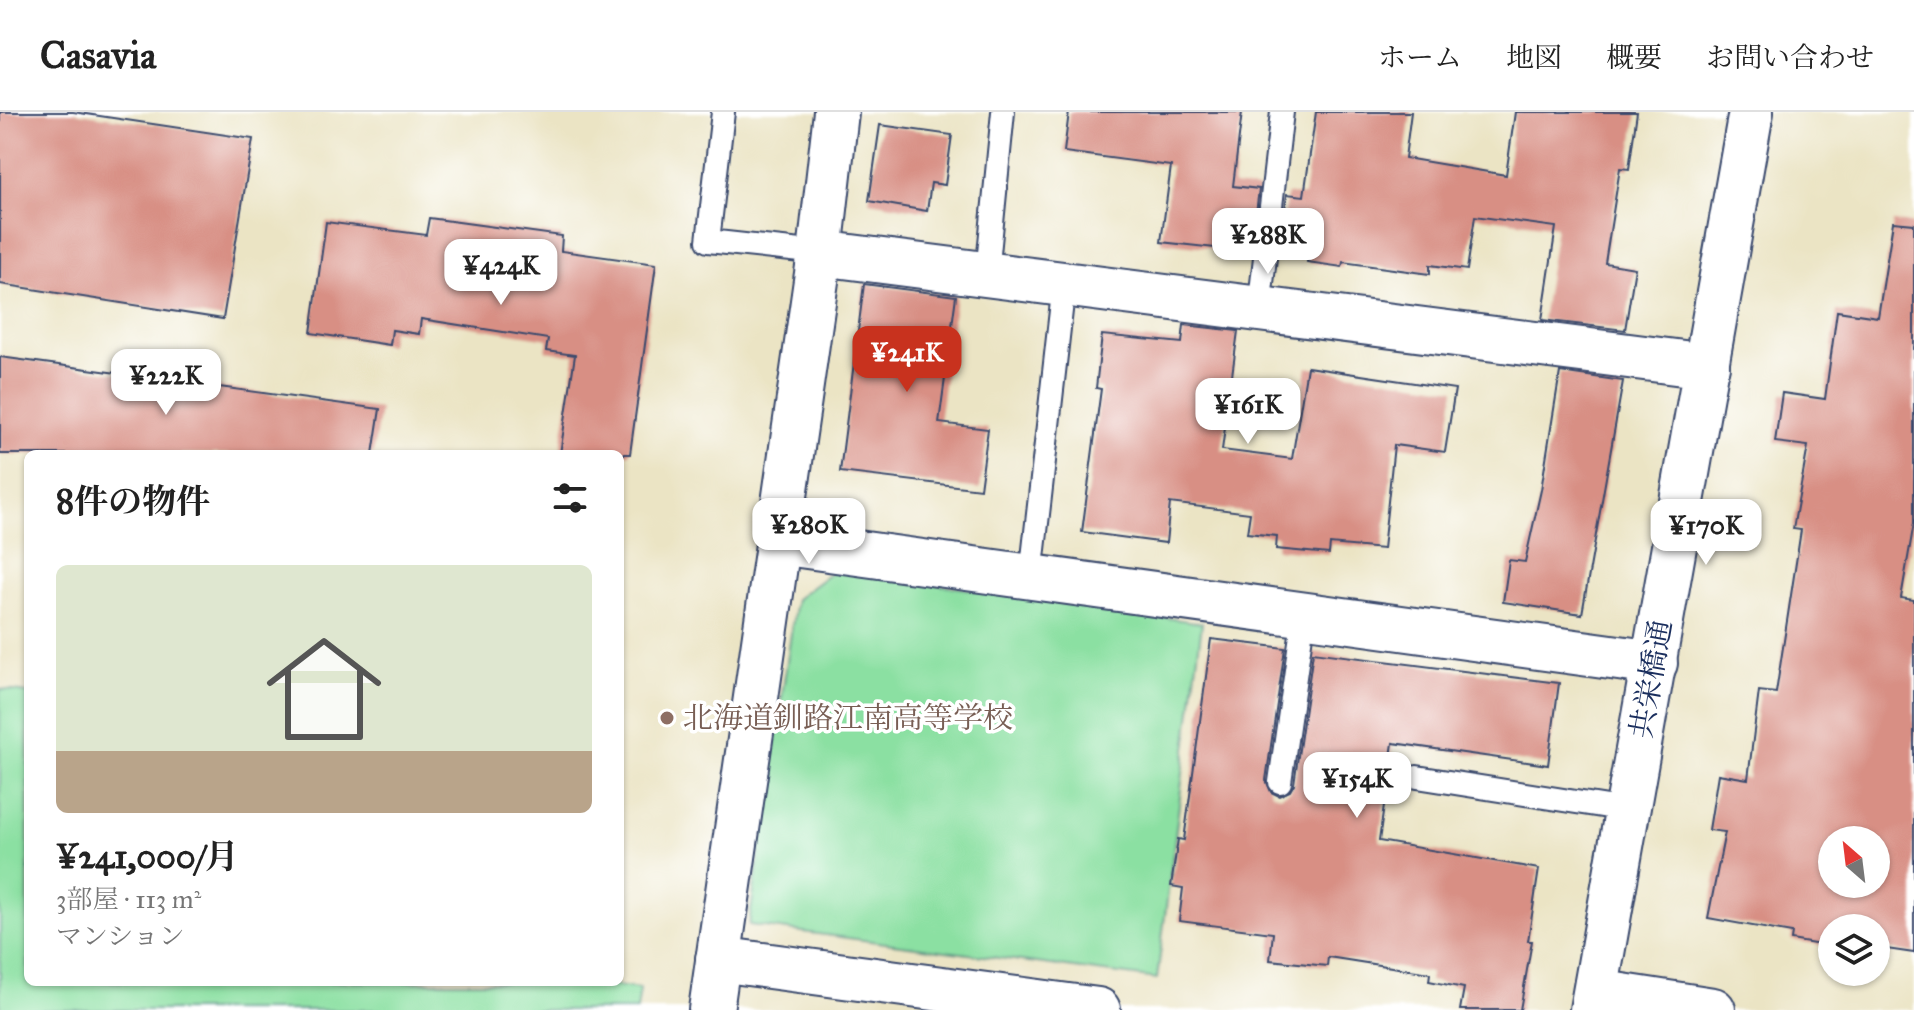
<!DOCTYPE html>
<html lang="ja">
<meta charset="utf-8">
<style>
body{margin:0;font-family:"IM FELL Great Primer","Noto Serif JP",serif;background:#f2f2f2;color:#222;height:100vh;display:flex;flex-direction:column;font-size:30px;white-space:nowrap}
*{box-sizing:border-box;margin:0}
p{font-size:26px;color:#767676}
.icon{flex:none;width:44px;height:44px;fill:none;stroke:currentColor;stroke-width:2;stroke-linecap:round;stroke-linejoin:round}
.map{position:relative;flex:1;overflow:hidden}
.panel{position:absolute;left:24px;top:338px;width:600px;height:536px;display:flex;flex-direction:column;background:#fff;border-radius:12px;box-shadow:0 2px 6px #0004}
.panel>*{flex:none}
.needle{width:52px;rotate:332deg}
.fabs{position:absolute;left:1818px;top:714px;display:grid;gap:16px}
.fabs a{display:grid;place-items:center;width:72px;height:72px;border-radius:50%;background:#fff;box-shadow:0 2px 6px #0004;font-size:40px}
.price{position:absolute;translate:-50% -68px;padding:0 18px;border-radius:16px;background:#fff;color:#222;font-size:26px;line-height:52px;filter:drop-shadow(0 2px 4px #0008)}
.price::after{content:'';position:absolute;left:50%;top:48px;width:24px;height:18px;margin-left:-12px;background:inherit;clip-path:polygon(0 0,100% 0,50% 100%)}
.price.on{background:#c8321e;color:#fff}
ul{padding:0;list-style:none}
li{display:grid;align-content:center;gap:16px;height:424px;padding:0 32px}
li span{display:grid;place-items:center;height:248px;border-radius:12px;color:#555}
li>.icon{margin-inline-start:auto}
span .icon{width:144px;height:144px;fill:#fffc;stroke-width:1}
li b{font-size:34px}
h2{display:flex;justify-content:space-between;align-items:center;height:96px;padding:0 32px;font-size:34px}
header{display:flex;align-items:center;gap:48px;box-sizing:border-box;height:112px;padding:0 40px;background:#fff;border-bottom:2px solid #e0e0e0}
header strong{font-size:38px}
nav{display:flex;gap:44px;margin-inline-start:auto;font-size:28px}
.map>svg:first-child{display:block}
.green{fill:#8be0a2;stroke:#538880;stroke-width:2}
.building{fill:#d88f84;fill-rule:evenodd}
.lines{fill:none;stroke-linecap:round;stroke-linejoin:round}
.service-casing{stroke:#3a4a6d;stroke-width:26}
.minor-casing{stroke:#3a4a6d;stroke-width:48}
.tertiary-casing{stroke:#3a4a6d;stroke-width:48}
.service{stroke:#fff;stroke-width:22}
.minor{stroke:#fff;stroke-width:44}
.tertiary{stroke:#fff;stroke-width:44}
.education-dot{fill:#8d6e63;stroke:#fff;stroke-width:3}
.labels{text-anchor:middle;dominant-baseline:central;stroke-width:7;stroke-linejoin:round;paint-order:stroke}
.street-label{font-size:30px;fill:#1b2f5e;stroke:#fff}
.education-label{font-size:30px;fill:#785e54;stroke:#fff;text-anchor:start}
</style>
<header>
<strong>Casavia</strong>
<nav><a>ホーム</a><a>地図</a><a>概要</a><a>お問い合わせ</a></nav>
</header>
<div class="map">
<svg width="1914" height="898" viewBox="0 0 1914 898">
<rect width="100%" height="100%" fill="#fff"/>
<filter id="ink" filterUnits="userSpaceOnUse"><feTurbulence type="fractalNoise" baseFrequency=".0125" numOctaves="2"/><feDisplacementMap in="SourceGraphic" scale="16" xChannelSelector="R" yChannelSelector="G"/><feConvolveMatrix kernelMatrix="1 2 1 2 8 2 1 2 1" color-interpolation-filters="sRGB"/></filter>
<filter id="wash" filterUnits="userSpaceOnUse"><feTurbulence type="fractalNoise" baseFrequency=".006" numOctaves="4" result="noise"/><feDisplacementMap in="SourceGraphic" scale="32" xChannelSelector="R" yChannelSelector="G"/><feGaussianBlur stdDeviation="1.8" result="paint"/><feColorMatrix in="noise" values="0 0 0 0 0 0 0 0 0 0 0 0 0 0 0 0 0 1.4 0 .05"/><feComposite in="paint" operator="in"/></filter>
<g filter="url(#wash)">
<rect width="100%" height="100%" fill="#ebe4c4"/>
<g class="green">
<path d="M 835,458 L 1202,511 L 1157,867 L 749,813 L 796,487 Z"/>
<path d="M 0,577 L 28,581 L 28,870 L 585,870 L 640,877 L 637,898 L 0,898 Z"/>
</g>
<g id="blocks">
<g class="building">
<path d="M 0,0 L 73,0 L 253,27 L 223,207 L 0,172 Z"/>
<path d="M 1069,0 L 1242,0 L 1233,74 L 1259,77 L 1254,117 L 1218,111 L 1215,136 L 1161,130 L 1171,54 L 1064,40 Z"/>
<path d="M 1316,0 L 1411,0 L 1405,46 L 1506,63 L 1515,0 L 1637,0 L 1629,57 L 1620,56 L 1605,151 L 1635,156 L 1625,218 L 1542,208 L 1556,115 L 1475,104 L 1467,158 L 1430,153 L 1430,162 L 1343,150 L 1342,155 L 1307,150 L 1308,142 L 1286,139 L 1289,121 L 1282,120 L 1287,82 L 1304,84 Z"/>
<path d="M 880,13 L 952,23 L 945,73 L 931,71 L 927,99 L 869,89 Z"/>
<path d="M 429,106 L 562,124 L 561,139 L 656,152 L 630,342 L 560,342 L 575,243 L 546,239 L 548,227 L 421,207 L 419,222 L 392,218 L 390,233 L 311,221 L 326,110 L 426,123 Z"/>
<path d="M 1893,110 L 1914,112 L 1914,411 L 1901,486 L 1914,488 L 1914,841 L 1887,837 L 1885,843 L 1876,842 L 1876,816 L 1832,816 L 1832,835 L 1791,828 L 1792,821 L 1708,806 L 1725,720 L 1709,718 L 1718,662 L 1748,667 L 1759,579 L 1776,581 L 1801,418 L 1793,417 L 1808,334 L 1775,330 L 1782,281 L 1825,287 L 1837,199 L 1878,205 ZM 1832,728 L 1876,728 L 1876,772 L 1832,772 Z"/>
<path d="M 864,172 L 956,184 L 939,311 L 988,317 L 980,377 L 840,360 Z"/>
<path d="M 1184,213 L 1238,219 L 1222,338 L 1292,347 L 1307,255 L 1455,277 L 1445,340 L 1394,333 L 1383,437 L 1330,432 L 1329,442 L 1276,437 L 1277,424 L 1247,421 L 1250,401 L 1170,391 L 1166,431 L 1082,420 L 1101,277 L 1096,276 L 1102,223 L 1182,231 Z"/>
<path d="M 0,245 L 380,297 L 373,342 L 0,342 Z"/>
<path d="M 1560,260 L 1623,269 L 1582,502 L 1503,490 L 1509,448 L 1525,450 L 1541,378 Z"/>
<path d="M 1211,527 L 1285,536 L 1266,668 L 1271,680 L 1279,684 L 1290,679 L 1294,672 L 1313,540 L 1559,571 L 1548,653 L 1393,631 L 1379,729 L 1539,757 L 1528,829 L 1532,829 L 1520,898 L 1460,898 L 1464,876 L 1429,869 L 1430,861 L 1328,845 L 1327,854 L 1270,848 L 1273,821 L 1179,809 L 1183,776 L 1171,774 L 1178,727 L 1184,728 Z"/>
</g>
</g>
</g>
<g filter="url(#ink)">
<use href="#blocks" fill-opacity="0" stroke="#3a4a6d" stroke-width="2"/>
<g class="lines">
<g class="service-casing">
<g id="service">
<path d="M 723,0 L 708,129 L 820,141"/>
<path d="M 987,162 L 1003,0"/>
<path d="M 1259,197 L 1282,0"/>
<path d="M 1031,464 L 1064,172"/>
<path d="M 1417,665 L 1627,698"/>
<path d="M 1280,670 L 1304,502"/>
</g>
</g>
<g class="minor-casing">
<g id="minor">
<path d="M 820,141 L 1707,254"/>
<path d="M 778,430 L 1655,551"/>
<path d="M 718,847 L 1098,898"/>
<path d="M 1596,880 L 1713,898"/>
<path d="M 711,898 L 820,141 L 836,0"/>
</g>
</g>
<g class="tertiary-casing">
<path id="tertiary" d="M 1592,898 L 1751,0"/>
</g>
<use href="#service" class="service"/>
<use href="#minor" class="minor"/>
<use href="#tertiary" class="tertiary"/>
</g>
</g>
<circle class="education-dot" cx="667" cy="606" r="8"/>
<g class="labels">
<g class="street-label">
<text transform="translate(1651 567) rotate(-80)">共栄橋通</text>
</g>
<g class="education-label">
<text x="683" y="606">北海道釧路江南高等学校</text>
</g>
</g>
</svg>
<div class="fabs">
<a><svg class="needle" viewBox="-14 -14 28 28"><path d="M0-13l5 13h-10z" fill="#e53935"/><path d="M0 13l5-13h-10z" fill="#767676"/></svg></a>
<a><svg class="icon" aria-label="layers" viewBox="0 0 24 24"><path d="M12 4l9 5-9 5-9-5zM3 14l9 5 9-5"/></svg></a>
</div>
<b class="price" style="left:1268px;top:164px">¥288K</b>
<b class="price" style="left:501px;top:195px">¥424K</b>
<b class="price on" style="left:907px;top:282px">¥241K</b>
<b class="price" style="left:166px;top:305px">¥222K</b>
<b class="price" style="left:1248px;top:334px">¥161K</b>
<b class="price" style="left:809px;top:454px">¥280K</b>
<b class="price" style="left:1706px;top:455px">¥170K</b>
<b class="price" style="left:1357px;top:708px">¥154K</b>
<section class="panel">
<h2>8件の物件<svg class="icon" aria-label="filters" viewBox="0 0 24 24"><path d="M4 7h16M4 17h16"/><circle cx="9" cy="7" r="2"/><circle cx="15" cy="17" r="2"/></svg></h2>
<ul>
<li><span style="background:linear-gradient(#dfe7d0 75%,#b9a48a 0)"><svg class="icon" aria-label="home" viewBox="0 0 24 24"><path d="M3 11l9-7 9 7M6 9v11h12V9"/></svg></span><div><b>¥241,000/月</b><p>3部屋 · 113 m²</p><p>マンション</p></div></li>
</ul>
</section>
</div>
